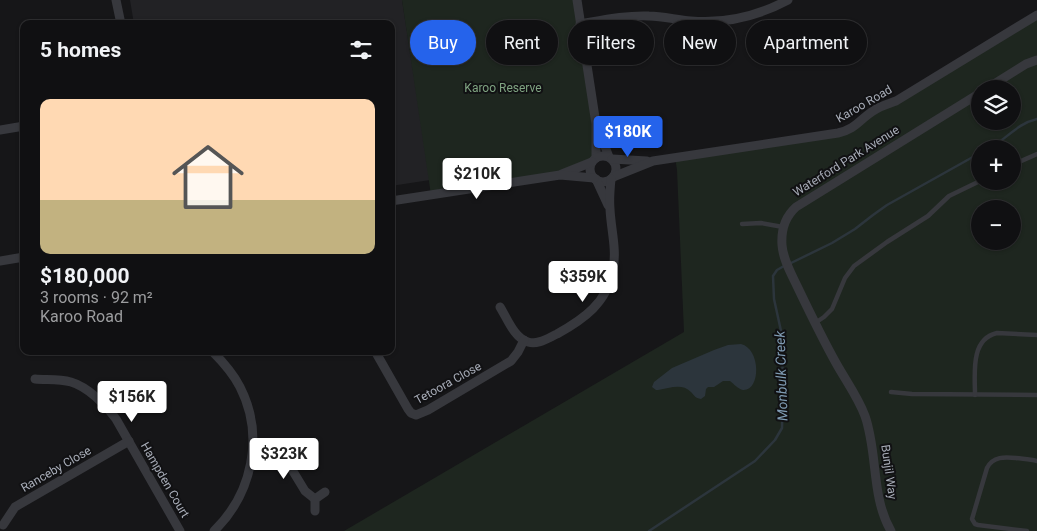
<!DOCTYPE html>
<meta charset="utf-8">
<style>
body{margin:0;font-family:Roboto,sans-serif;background:#19191b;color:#f1f3f6;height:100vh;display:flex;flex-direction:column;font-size:19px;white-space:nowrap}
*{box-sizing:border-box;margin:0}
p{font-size:16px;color:#9c9d9f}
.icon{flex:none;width:28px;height:28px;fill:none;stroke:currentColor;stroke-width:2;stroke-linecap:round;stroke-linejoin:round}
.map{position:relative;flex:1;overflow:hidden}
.details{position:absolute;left:20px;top:20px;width:375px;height:335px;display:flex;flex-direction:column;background:#101012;border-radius:10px;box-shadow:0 1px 4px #0004,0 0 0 1px #303032}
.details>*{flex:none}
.top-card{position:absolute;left:410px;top:20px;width:475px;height:45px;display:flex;gap:10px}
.buttons{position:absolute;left:971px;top:80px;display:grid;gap:10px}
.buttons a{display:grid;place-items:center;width:50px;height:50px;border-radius:50%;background:#101012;box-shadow:0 1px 4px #0004,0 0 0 1px #303032;font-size:25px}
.price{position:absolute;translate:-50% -42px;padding:0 11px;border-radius:5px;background:#fff;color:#222;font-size:16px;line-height:32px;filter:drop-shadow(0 1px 2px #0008)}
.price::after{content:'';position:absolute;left:50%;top:30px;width:15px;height:11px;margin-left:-8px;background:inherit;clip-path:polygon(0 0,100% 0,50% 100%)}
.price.selected{background:#2563eb;color:#fff}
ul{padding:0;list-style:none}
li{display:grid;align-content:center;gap:10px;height:265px;padding:0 20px}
li span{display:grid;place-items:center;height:155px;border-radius:10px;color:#555}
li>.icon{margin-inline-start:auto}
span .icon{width:90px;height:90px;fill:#fffc;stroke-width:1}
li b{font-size:21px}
h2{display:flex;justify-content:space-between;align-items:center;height:60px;padding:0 20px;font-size:21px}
.pill{padding:0 18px;border-radius:22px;background:#101012;box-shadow:0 1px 4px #0004,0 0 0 1px #303032;font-size:18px;line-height:45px}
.pill.selected{background:#2563eb;color:#fff}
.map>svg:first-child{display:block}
.built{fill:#222225}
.green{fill:#1e261f;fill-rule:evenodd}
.water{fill:#2c353c}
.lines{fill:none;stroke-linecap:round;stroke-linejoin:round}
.stream{stroke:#2c353c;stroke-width:2.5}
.service{stroke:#37383d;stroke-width:4.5}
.minor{stroke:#37383d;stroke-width:9}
.labels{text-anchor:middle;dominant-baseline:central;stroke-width:4;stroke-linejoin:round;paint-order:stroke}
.park-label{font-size:12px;fill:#7fa381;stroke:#111113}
.street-label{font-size:12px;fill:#a8adb8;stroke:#111113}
.water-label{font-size:14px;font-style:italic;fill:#7f9bb3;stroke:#111113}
</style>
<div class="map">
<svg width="1037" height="531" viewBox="0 0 1037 531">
<rect width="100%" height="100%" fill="#161618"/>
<path class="built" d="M 130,0 L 402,0 L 430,180 L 391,186 L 391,24 L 134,24 Z"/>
<g class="green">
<path d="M 402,0 L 577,0 L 596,158 L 578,168 L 431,195 Z"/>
<path d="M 1037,15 L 1037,531 L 344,531 L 684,332 L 677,170 L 675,157 L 838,133 ZM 980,89 L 1012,89 L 1012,121 L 980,121 ZM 980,149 L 1012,149 L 1012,181 L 980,181 ZM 980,209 L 1012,209 L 1012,241 L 980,241 Z"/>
</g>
<path class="water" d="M 741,344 C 761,349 761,391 743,390 C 738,389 734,384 730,381 L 723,381 L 714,387 L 708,387 L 706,389 L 705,396 L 701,399 C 695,398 695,396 691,392 C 682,383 670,388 658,390 L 656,390 L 652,387 L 654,382 L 672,368 L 714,350 L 728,345 Z"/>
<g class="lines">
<g class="stream">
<path d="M 988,149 C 1006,140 1016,124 1037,119"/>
<path d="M 789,264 L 832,243 L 855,229 L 873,215 L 887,205 L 980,153"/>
<path d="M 649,531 L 755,461 L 775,440 L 782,428 L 783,379 L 781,331 L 774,299 L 773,276 L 777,270 L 784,266"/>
</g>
<g class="service">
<path d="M 1012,165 L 1037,154"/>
<path d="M 742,224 L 761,223 L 783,227"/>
<path d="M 815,323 L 824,317 L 832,309 L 845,278 L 854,266 L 887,242 L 928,216 L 949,196 L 980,181"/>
<path d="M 891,392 L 912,394 L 1037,395"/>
<path d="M 975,395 C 975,374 970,339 997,333 L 1037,335"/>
<path d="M 1027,531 L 978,525 L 975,524 L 972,519 L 987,468 C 993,456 1005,457 1016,458 C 1023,459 1030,459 1037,461"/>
</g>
<g class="minor">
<path d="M 116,0 L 121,24"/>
<path d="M 577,0 L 596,124 L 596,158"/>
<path d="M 580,24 C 603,20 626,15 649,16 C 663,16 677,20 691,21 C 726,24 758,16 788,0"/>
<path d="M 986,89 L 1026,64 L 1037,60"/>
<path d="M 598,128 L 609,157"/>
<path d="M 0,130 L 24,126"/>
<circle cx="603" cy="169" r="13"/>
<path d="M 612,159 L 647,161"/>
<path d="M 562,174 L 592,162"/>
<path d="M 613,177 L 653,161 L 838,133 C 856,129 859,120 873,111 C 880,106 888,104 896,101 L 1037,15"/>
<path d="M 596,179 L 608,205"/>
<path d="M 391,201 L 560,175 L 594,178"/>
<path d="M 0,261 L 24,257"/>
<path d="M 500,307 C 507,318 514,338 528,342 C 538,345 548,338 557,334 C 584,319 607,303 613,270 C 617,249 611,230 610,209 C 609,199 610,189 611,179"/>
<path d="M 212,351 C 223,362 233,373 240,387 C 265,436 252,494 214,531"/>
<path d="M 375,351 L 408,409 L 411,413 L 416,415 L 428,410 L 511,361 L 518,352 L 524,340"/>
<path d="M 35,379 C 47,380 59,379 71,382 C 88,387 106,405 116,419 L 180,531"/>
<path d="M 253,453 L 270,454 L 282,458 L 291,468 L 305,491 L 315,499"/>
<path d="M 315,511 L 315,499 L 325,492"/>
<path d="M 3,525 L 15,507 L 129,441"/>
<path d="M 891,531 C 871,497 878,453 865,416 C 858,397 846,381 836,363 C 822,338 810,313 798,288 C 792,275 783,260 782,245 C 781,230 785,217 796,207 L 980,93"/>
</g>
</g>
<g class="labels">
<g class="park-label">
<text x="503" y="88">Karoo Reserve</text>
</g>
<g class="street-label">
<text transform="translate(864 104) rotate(-30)">Karoo Road</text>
<text transform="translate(846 161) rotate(-32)">Waterford Park Avenue</text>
<text transform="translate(448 383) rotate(-29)">Tetoora Close</text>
<text transform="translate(56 469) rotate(-30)">Ranceby Close</text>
<text transform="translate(889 472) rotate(82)">Bunjil Way</text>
<text transform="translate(165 480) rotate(60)">Hampden Court</text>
</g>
<g class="water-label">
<text transform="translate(781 376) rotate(-92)">Monbulk Creek</text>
</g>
</g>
</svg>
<div class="buttons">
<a><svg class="icon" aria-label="layers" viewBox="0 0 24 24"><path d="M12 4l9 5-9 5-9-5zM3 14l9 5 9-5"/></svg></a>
<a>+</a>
<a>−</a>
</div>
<b class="price selected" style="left:628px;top:158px">$180K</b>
<b class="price" style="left:477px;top:200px">$210K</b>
<b class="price" style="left:583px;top:303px">$359K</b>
<b class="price" style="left:132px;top:423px">$156K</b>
<b class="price" style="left:284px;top:480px">$323K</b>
<div class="top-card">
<a class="pill selected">Buy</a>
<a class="pill">Rent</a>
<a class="pill">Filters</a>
<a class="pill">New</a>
<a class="pill">Apartment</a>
</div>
<section class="details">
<h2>5 homes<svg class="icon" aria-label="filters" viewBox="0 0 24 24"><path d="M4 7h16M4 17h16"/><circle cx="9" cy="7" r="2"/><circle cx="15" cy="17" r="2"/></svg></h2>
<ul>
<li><span style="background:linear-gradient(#ffd9b3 65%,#c2b280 0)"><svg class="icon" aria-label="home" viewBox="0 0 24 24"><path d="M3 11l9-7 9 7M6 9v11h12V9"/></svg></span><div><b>$180,000</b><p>3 rooms · 92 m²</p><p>Karoo Road</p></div></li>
</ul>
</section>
</div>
